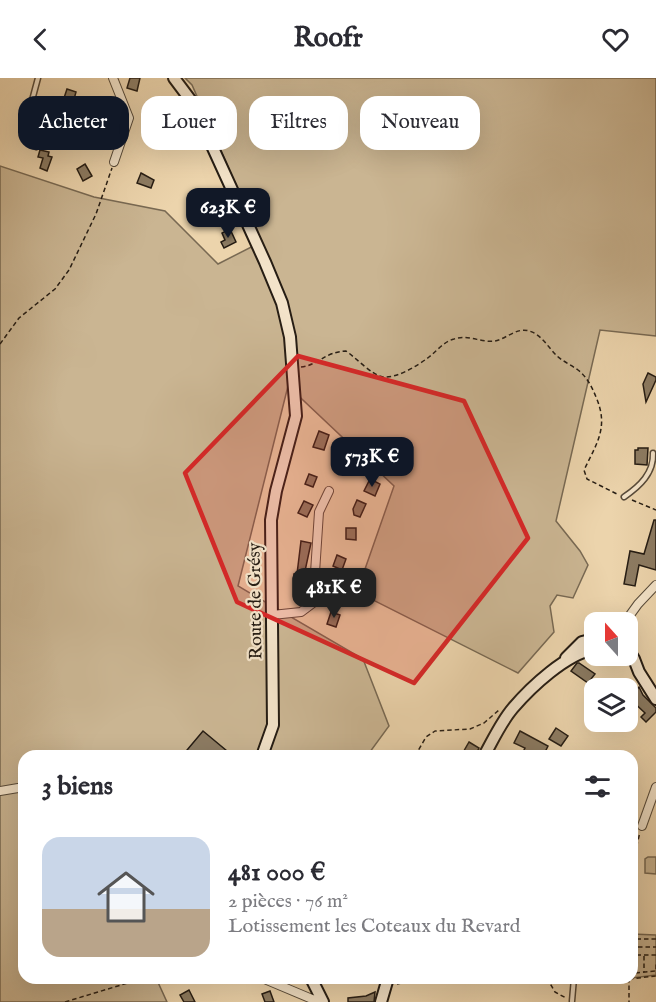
<!DOCTYPE html>
<html lang="fr">
<meta charset="utf-8">
<style>
body{margin:0;font-family:"IM FELL English",serif;background:#f7f7f7;color:#2b2b33;height:100vh;display:flex;flex-direction:column;font-size:22px;white-space:nowrap}
*{box-sizing:border-box;margin:0}
p{font-size:20px;color:#7c7c81}
.icon{flex:none;width:33px;height:33px;fill:none;stroke:currentColor;stroke-width:2;stroke-linecap:round;stroke-linejoin:round}
.map{position:relative;flex:1;overflow:hidden}
.drawer{position:absolute;left:18px;top:672px;width:620px;height:234px;display:flex;flex-direction:column;background:#fff;border-radius:18px;box-shadow:0 6px 24px #0002}
.drawer>*{flex:none}
.hud{position:absolute;left:18px;top:18px;width:621px;height:54px;display:flex;gap:12px}
.needle{width:39px;rotate:339deg}
.buttons{position:absolute;left:584px;top:534px;display:grid;gap:12px}
.buttons a{display:grid;place-items:center;width:54px;height:54px;border-radius:12px;background:#fff;box-shadow:0 6px 24px #0002;font-size:30px}
.price{position:absolute;translate:-50% -51px;padding:0 14px;border-radius:12px;background:#111827;color:#fff;font-size:20px;line-height:39px;filter:drop-shadow(0 2px 3px #0008)}
.price::after{content:'';position:absolute;left:50%;top:36px;width:18px;height:14px;margin-left:-9px;background:inherit;clip-path:polygon(0 0,100% 0,50% 100%)}
.price.selected{background:#222;color:#fff}
ul{padding:0;list-style:none}
li{display:flex;align-items:center;gap:18px;height:150px;padding:0 24px}
li span{display:grid;place-items:center;flex:none;width:168px;height:120px;border-radius:18px;color:#555}
li>.icon{margin-inline-start:auto}
span .icon{width:72px;height:72px;fill:#fffc;stroke-width:1}
li b{font-size:26px}
h2{display:flex;justify-content:space-between;align-items:center;height:72px;padding:0 24px;font-size:26px}
.pill{padding:0 21px;border-radius:18px;background:#fff;box-shadow:0 6px 24px #0002;font-size:21px;line-height:54px}
.pill.selected{background:#111827;color:#fff}
header{display:flex;justify-content:space-between;align-items:center;height:78px;padding:0 24px;background:#fff;font-size:27px;font-weight:800}
.map>svg:first-child{display:block}
.green{fill:#cab592;stroke:#786953;stroke-width:1.5}
.building{fill:#8d7c63;stroke:#261d14;stroke-width:1.5}
.lines{fill:none;stroke-linecap:round;stroke-linejoin:round}
.service-casing{stroke:#584b3a;stroke-width:7}
.minor-casing{stroke:#584b3a;stroke-width:10}
.secondary-casing{stroke:#261d14;stroke-width:14}
.path{stroke:#261d14;stroke-width:1.5;stroke-dasharray:4.5 3;stroke-linecap:butt}
.service{stroke:#f3e3c9;stroke-width:4}
.minor{stroke:#f3e3c9;stroke-width:8}
.secondary{stroke:#f3e3c9;stroke-width:10}
.marked{fill:#d62828;fill-opacity:0.2;stroke:#d62828;stroke-width:4.5;stroke-linejoin:round}
.labels{text-anchor:middle;dominant-baseline:central;stroke-width:4.5;stroke-linejoin:round;paint-order:stroke}
.street-label{font-size:18px;fill:#261d14;stroke:#f3e3c9}
</style>
<header><svg class="icon" aria-label="back" viewBox="0 0 24 24"><path d="M15 5l-7 7 7 7"/></svg>Roofr<svg class="icon" aria-label="heart" viewBox="0 0 24 24"><path d="M12 20l-8-8c-3-5 5-10 8-4 3-6 11-1 8 4z"/></svg></header>
<div class="map">
<svg width="656" height="924" viewBox="0 0 656 924">
<rect width="100%" height="100%" fill="#ecd4ac"/>
<filter id="stains"><feTurbulence type="fractalNoise" baseFrequency=".00333" numOctaves="4"/><feColorMatrix values="0 0 0 0 .2 0 0 0 0 .09 0 0 0 0 .02 0 0 0 .5 -.17"/></filter>
<radialGradient id="worn" r=".72"><stop offset=".6" stop-color="#630" stop-opacity="0"/><stop offset="1" stop-color="#630" stop-opacity=".3"/></radialGradient>
<g class="green">
<path d="M 185,0 L 656,0 L 656,258 L 600,252 L 556,443 L 580,473 L 588,487 L 573,520 L 557,517 L 550,528 L 554,554 L 518,595 L 357,514 L 394,408 L 288,308 L 238,508 L 363,581 L 389,648 L 367,678 L 24,678 L 24,900 L 156,900 L 167,924 L 0,924 L 0,88 L 94,119 L 165,133 L 218,186 L 261,164 L 192,7 Z"/>
<path d="M 648,779 L 656,779 L 656,796 L 645,795 L 645,781 Z"/>
<path d="M 632,856 L 656,857 L 656,897 L 632,900 Z"/>
</g>
<g class="building">
<path d="M 130,0 L 140,0 L 137,13 L 127,10 Z"/>
<path d="M 67,11 L 76,14 L 71,32 L 68,25 L 63,23 Z"/>
<path d="M 93,32 L 104,33 L 102,47 L 92,46 Z"/>
<path d="M 166,37 L 175,55 L 169,58 L 163,47 L 155,51 L 151,48 L 153,44 Z"/>
<path d="M 40,72 L 49,74 L 48,78 L 52,79 L 47,93 L 40,90 L 43,80 L 38,79 Z"/>
<path d="M 85,86 L 92,98 L 83,103 L 77,91 Z"/>
<path d="M 141,95 L 154,102 L 151,110 L 137,105 Z"/>
<path d="M 201,116 L 213,125 L 208,131 L 196,123 Z"/>
<path d="M 230,151 L 236,164 L 224,170 L 221,164 L 225,162 L 222,155 Z"/>
<path d="M 648,295 L 656,299 L 656,302 L 646,324 L 643,306 Z"/>
<path d="M 319,353 L 329,357 L 324,372 L 313,369 Z"/>
<path d="M 638,370 L 648,370 L 647,387 L 635,386 L 635,372 L 638,372 Z"/>
<path d="M 339,376 L 354,380 L 352,389 L 336,387 Z"/>
<path d="M 309,396 L 317,399 L 313,409 L 305,406 Z"/>
<path d="M 370,401 L 380,406 L 375,418 L 364,413 Z"/>
<path d="M 357,422 L 366,426 L 360,439 L 354,437 L 353,431 Z"/>
<path d="M 304,423 L 313,427 L 307,439 L 298,435 Z"/>
<path d="M 654,442 L 656,442 L 656,492 L 639,487 L 635,508 L 624,506 L 630,473 L 644,476 Z"/>
<path d="M 346,450 L 356,450 L 356,462 L 346,461 Z"/>
<path d="M 301,463 L 311,465 L 305,493 L 308,493 L 306,508 L 297,507 L 298,503 L 294,503 L 294,496 L 297,496 Z"/>
<path d="M 337,477 L 346,481 L 342,492 L 333,488 Z"/>
<path d="M 331,534 L 340,537 L 336,549 L 327,546 Z"/>
<path d="M 577,585 L 579,585 L 595,596 L 588,605 L 571,593 Z"/>
<path d="M 639,609 L 643,617 L 656,630 L 656,634 L 646,644 L 641,639 L 645,635 L 629,620 Z"/>
<path d="M 556,650 L 568,658 L 561,668 L 549,661 Z"/>
<path d="M 203,653 L 233,678 L 182,678 Z"/>
<path d="M 520,653 L 548,668 L 543,678 L 521,678 L 525,670 L 514,665 Z"/>
<path d="M 469,664 L 479,670 L 475,678 L 461,678 Z"/>
<path d="M 189,912 L 195,924 L 184,924 L 180,917 Z"/>
<path d="M 270,913 L 274,924 L 265,924 L 262,916 Z"/>
<path d="M 375,914 L 374,924 L 348,924 L 348,920 L 366,918 Z"/>
</g>
<g class="lines">
<g class="service-casing">
<g id="service">
<path d="M 36,69 L 29,65 L 24,52 L 38,0"/>
<path d="M 624,419 C 640,408 654,395 653,375"/>
<path d="M 572,923 L 574,900"/>
</g>
</g>
<g class="minor-casing">
<g id="minor">
<path d="M 113,0 L 129,40 L 114,84"/>
<path d="M 272,537 L 301,534 L 313,525 L 319,434 L 329,413"/>
<path d="M 625,544 L 638,526 L 656,507"/>
<path d="M 0,713 L 24,709"/>
<path d="M 642,748 L 656,709"/>
<path d="M 262,900 L 312,921 L 322,922"/>
</g>
</g>
<g class="secondary-casing">
<g id="secondary">
<path d="M 174,0 L 192,24 L 265,184 L 282,225 L 290,259 L 296,338 L 276,413 L 271,442 L 273,647 L 262,678"/>
<path d="M 627,570 L 634,581 L 639,594 L 656,621"/>
<path d="M 566,580 L 582,564 L 594,561"/>
<path d="M 484,678 C 493,662 501,644 513,630 C 531,609 566,576 594,571"/>
<path d="M 311,900 L 323,924"/>
<path d="M 381,924 L 388,900"/>
</g>
</g>
<g class="path">
<path d="M 0,266 L 19,240 L 55,211 L 69,192 L 96,136 L 112,90"/>
<path d="M 301,289 C 319,287 324,274 346,273 C 355,279 373,298 383,299 C 398,300 417,288 429,279 C 437,273 443,264 454,261 C 468,256 481,265 495,263 C 506,261 517,249 529,253 C 541,256 548,269 556,277 C 562,283 571,287 578,292 C 587,299 592,309 596,319 C 609,349 597,365 584,392 L 587,401 L 619,417"/>
<path d="M 632,422 L 656,432"/>
<path d="M 415,678 L 426,659 L 435,653 L 470,651 L 484,645 L 499,632"/>
<path d="M 632,843 L 634,830 L 632,788 L 640,754"/>
<path d="M 656,861 L 636,861 L 636,869 L 656,869"/>
<path d="M 656,877 L 636,877 L 636,895 L 656,893 L 656,884"/>
<path d="M 644,878 L 644,894"/>
<path d="M 547,900 L 555,914 L 566,920"/>
<path d="M 629,900 L 629,924"/>
<path d="M 629,901 L 656,898"/>
<path d="M 397,906 L 421,900"/>
<path d="M 65,924 L 144,900"/>
</g>
<use href="#service" class="service"/>
<use href="#minor" class="minor"/>
<use href="#secondary" class="secondary"/>
</g>
<path class="marked" d="M 298,278 L 464,323 L 528,460 L 414,605 L 237,524 L 185,395 Z"/>
<g class="labels">
<g class="street-label">
<text transform="translate(256 523) rotate(-91)">Route de Grésy</text>
</g>
</g>
<rect width="100%" height="100%" filter="url(#stains)"/>
<rect width="100%" height="100%" fill="url(#worn)"/>
</svg>
<div class="buttons">
<a><svg class="needle" viewBox="-14 -14 28 28"><path d="M0-13l5 13h-10z" fill="#e53935"/><path d="M0 13l5-13h-10z" fill="#7c7c81"/></svg></a>
<a><svg class="icon" aria-label="layers" viewBox="0 0 24 24"><path d="M12 4l9 5-9 5-9-5zM3 14l9 5 9-5"/></svg></a>
</div>
<b class="price" style="left:228px;top:161px">623K €</b>
<b class="price" style="left:372px;top:410px">573K €</b>
<b class="price selected" style="left:334px;top:541px">481K €</b>
<div class="hud">
<a class="pill selected">Acheter</a>
<a class="pill">Louer</a>
<a class="pill">Filtres</a>
<a class="pill">Nouveau</a>
</div>
<section class="drawer">
<h2>3 biens<svg class="icon" aria-label="filters" viewBox="0 0 24 24"><path d="M4 7h16M4 17h16"/><circle cx="9" cy="7" r="2"/><circle cx="15" cy="17" r="2"/></svg></h2>
<ul>
<li><span style="background:linear-gradient(#c9d6e8 60%,#b9a48a 0)"><svg class="icon" aria-label="home" viewBox="0 0 24 24"><path d="M3 11l9-7 9 7M6 9v11h12V9"/></svg></span><div><b>481 000 €</b><p>2 pièces · 76 m²</p><p>Lotissement les Coteaux du Revard</p></div></li>
</ul>
</section>
</div>
